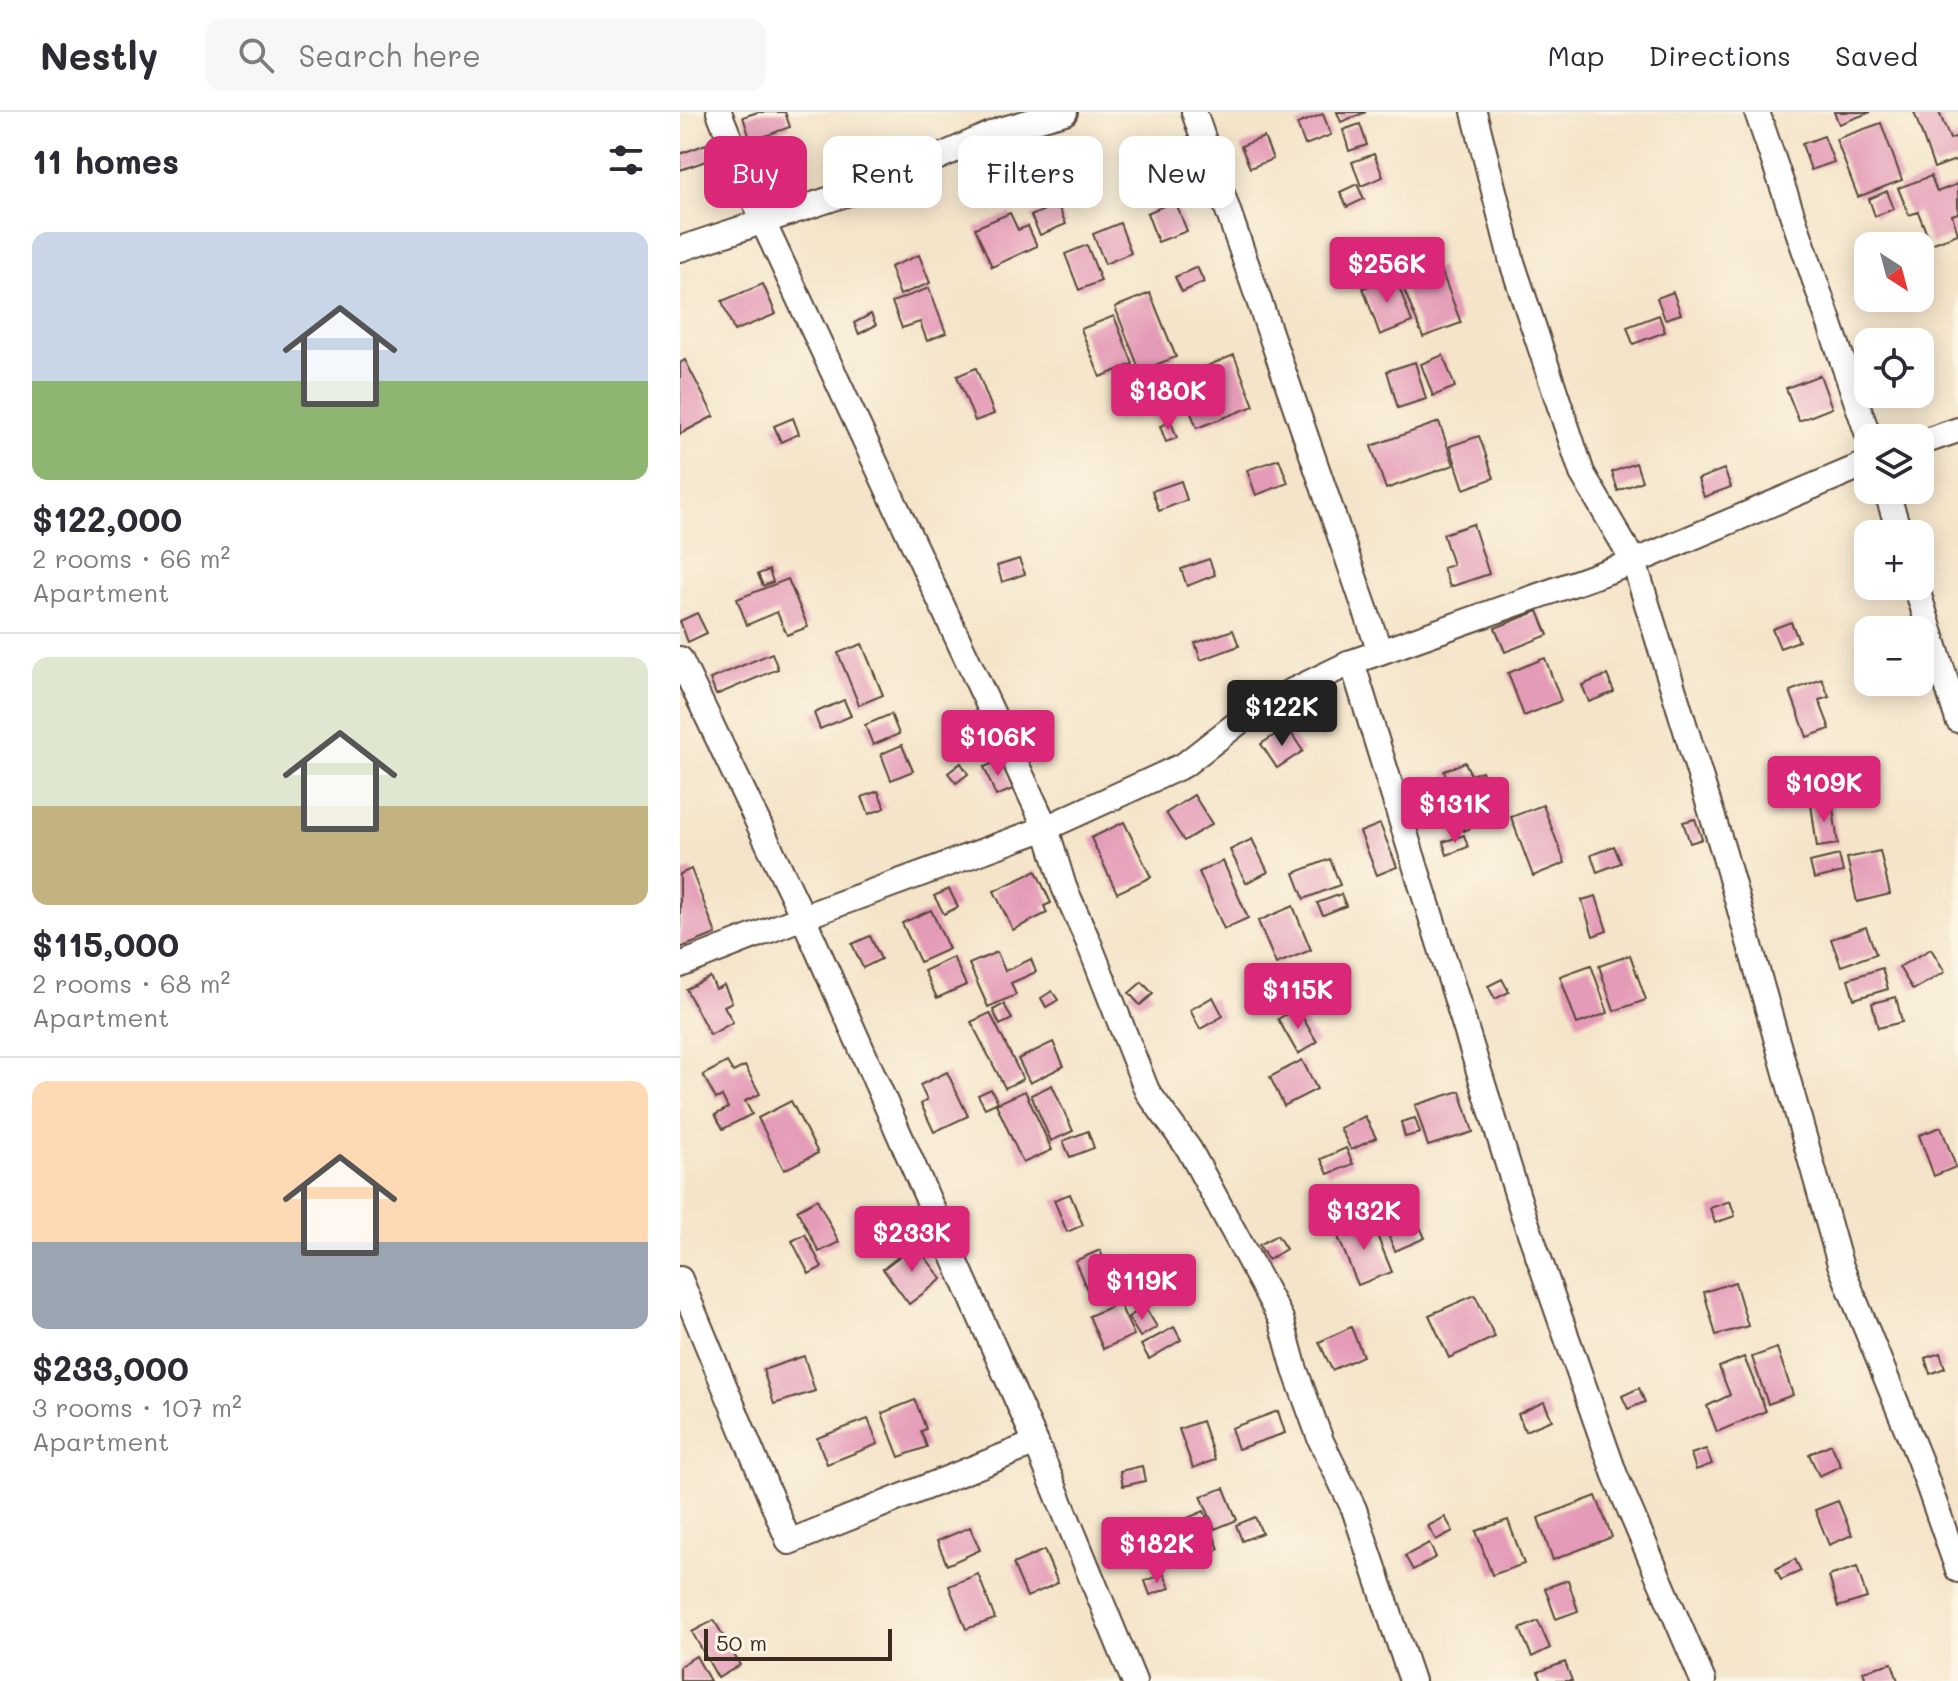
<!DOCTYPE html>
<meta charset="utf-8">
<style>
body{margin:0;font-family:Mali,sans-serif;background:#f7f7f7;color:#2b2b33;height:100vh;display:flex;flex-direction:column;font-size:30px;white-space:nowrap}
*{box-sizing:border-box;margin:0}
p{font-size:26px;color:#7c7c81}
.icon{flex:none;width:44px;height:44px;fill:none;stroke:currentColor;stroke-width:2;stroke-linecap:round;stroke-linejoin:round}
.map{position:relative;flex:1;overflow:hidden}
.details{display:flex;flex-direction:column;background:#fff;width:680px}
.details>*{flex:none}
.hud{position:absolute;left:24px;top:24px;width:760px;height:72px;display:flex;gap:16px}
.needle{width:52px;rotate:144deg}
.controls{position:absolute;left:1174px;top:120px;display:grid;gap:16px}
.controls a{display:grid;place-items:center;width:80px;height:80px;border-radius:16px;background:#fff;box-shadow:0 4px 20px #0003;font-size:40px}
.scale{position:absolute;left:24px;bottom:20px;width:188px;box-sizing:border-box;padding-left:8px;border:4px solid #3b2a1e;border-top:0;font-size:22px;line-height:28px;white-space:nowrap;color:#3b2a1e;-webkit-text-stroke:6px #fcf5e5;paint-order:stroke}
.price{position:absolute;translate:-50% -68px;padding:0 18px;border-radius:8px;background:#db2777;color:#fff;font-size:26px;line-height:52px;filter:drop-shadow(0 2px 4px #0008)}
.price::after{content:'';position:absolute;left:50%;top:48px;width:24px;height:18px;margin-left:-12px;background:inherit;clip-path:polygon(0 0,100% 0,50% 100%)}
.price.active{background:#222;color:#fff}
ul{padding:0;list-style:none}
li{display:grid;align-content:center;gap:16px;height:424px;padding:0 32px}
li+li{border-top:2px solid #e1e1e2}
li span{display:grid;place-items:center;height:248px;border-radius:16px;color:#555}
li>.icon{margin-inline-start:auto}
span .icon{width:144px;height:144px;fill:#fffc;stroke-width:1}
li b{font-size:34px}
h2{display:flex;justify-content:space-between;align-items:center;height:96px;padding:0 32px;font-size:34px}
.tag{padding:0 28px;border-radius:16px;background:#fff;box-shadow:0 4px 20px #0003;font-size:28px;line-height:72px}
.tag.active{background:#db2777;color:#fff}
header{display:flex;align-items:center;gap:48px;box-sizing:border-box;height:112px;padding:0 40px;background:#fff;border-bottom:2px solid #e1e1e2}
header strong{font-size:38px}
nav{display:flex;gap:44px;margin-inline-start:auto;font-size:28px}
.search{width:560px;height:72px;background:#f7f7f7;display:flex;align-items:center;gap:20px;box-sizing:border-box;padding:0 28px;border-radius:16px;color:#7c7c81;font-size:30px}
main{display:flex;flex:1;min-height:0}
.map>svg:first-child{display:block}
.building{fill:#e49bb7}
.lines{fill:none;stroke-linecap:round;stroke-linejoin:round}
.minor-casing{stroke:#574638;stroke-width:28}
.minor{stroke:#fff;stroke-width:24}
</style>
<header>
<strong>Nestly</strong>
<div class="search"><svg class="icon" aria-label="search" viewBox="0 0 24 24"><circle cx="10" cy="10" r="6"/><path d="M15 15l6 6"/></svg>Search here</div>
<nav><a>Map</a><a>Directions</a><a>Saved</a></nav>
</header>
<main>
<section class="details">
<h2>11 homes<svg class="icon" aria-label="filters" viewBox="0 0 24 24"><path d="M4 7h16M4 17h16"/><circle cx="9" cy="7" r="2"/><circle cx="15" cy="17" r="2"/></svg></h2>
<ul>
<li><span style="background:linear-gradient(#c9d6e8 60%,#8fb573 0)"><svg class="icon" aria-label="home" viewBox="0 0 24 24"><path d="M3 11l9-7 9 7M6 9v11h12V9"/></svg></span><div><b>$122,000</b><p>2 rooms · 66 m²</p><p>Apartment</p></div></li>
<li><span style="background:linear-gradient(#dfe7d0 60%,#c2b280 0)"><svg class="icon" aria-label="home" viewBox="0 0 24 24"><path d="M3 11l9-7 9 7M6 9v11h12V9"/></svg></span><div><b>$115,000</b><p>2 rooms · 68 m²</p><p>Apartment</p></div></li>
<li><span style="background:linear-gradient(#ffd9b3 65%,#9aa5b1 0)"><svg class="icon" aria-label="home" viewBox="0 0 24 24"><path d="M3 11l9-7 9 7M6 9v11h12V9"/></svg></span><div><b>$233,000</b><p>3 rooms · 107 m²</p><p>Apartment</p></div></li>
</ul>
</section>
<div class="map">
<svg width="1278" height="1569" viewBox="0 0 1278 1569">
<rect width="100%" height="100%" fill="#fcf5e5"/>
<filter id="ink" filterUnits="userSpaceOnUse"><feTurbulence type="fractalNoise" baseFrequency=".0125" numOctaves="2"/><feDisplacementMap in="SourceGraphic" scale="16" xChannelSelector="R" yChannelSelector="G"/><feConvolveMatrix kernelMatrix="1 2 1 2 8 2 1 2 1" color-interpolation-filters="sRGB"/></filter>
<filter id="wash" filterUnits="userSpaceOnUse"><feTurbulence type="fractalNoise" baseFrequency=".006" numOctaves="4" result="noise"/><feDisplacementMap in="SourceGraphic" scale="32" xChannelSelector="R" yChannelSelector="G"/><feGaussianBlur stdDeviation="1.8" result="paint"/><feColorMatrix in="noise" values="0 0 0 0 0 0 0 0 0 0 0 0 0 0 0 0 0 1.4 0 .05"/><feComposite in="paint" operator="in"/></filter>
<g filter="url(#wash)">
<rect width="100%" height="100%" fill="#f4e4c9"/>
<g id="blocks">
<g class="building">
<path d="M 78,0 L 105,0 L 110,15 L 71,29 L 63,5 Z"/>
<path d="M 657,0 L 686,0 L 661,10 Z"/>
<path d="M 1154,0 L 1191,0 L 1159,12 Z"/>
<path d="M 1234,0 L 1259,0 L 1270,27 L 1278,24 L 1278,47 L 1254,56 Z"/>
<path d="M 643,2 L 651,23 L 625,33 L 617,12 Z"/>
<path d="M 1201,11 L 1222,68 L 1178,85 L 1156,27 Z"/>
<path d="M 680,12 L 687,33 L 669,39 L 663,18 Z"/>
<path d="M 1144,24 L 1154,50 L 1131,58 L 1122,32 Z"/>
<path d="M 584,25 L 593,47 L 570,56 L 561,34 Z"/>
<path d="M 26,32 L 32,47 L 0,58 L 0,42 Z"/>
<path d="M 488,38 L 503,76 L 466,90 L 451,52 Z"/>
<path d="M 388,40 L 397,63 L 382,69 L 373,46 Z"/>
<path d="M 694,42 L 703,65 L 681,74 L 672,50 Z"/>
<path d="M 1251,64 L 1257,80 L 1278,72 L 1278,101 L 1272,103 L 1278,122 L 1251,132 L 1238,100 L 1229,103 L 1218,76 Z"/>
<path d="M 677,72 L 684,87 L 667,95 L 660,80 Z"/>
<path d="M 1207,79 L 1214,97 L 1195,104 L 1189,87 Z"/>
<path d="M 495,89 L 507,119 L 478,130 L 467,101 Z"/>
<path d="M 377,92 L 386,112 L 360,123 L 351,104 Z"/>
<path d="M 330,101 L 338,118 L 348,114 L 357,134 L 312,155 L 295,116 Z"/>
<path d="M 440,111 L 451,141 L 425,152 L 413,122 Z"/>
<path d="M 696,126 L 706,151 L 685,159 L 675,134 Z"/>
<path d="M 407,133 L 421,169 L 399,178 L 385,142 Z"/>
<path d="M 239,143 L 250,171 L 220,183 L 210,155 Z"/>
<path d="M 517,155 L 524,170 L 502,180 L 495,165 Z"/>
<path d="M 760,155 L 781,211 L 743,225 L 721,170 Z"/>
<path d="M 715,164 L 732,210 L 700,223 L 683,176 Z"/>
<path d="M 83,172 L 96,202 L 54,219 L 42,189 Z"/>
<path d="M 249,176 L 266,221 L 247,229 L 240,210 L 222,216 L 212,190 Z"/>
<path d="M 993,180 L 1001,202 L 985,207 L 977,186 Z"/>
<path d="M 470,181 L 496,245 L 460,259 L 435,195 Z"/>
<path d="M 191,202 L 196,213 L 179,222 L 174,211 Z"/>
<path d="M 979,203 L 985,220 L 953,232 L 947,215 Z"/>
<path d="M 434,204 L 453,252 L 420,265 L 401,217 Z"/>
<path d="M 554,243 L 574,294 L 517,316 L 497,266 Z"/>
<path d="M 763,243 L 775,275 L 753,284 L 741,252 Z"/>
<path d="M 5,248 L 34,304 L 0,322 L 0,251 Z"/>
<path d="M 735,250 L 746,287 L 718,296 L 707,259 Z"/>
<path d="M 296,256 L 314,302 L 295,309 L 277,264 Z"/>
<path d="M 1140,263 L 1152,296 L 1119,309 L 1106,276 Z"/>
<path d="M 113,306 L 119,322 L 101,330 L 94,314 Z"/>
<path d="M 491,310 L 497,326 L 486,330 L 480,314 Z"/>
<path d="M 759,310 L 774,353 L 706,377 L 691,334 Z"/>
<path d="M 799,324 L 814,366 L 784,377 L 770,334 Z"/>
<path d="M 599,347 L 608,371 L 576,383 L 567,358 Z"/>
<path d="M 956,351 L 962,369 L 938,379 L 932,360 Z"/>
<path d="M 1044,357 L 1051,375 L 1024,385 L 1018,367 Z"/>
<path d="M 501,369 L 507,388 L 479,399 L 472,379 Z"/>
<path d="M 793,412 L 809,462 L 770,475 L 763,456 L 773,453 L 763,422 Z"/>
<path d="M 339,447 L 345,462 L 322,470 L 317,454 Z"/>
<path d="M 529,447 L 535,463 L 507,474 L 501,457 Z"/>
<path d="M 89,458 L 93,470 L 83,474 L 78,462 Z"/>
<path d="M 108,467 L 128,515 L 107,523 L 97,500 L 67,513 L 57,487 Z"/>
<path d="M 858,499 L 868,523 L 825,540 L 815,516 Z"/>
<path d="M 17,501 L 27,521 L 8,530 L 0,509 Z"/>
<path d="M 1111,510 L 1119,529 L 1100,536 L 1092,517 Z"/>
<path d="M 553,518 L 559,534 L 521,548 L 515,531 Z"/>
<path d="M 182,532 L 203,583 L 179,593 L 158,541 Z"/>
<path d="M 92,541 L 98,557 L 36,583 L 30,567 Z"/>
<path d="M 865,546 L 881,589 L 844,604 L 828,561 Z"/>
<path d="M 927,563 L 934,580 L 909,590 L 902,573 Z"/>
<path d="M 1142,567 L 1149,585 L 1139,588 L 1150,617 L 1127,625 L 1110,579 Z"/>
<path d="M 164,588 L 171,604 L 140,617 L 134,601 Z"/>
<path d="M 211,602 L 219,622 L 193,633 L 185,613 Z"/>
<path d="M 607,615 L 623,639 L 597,656 L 581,632 Z"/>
<path d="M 222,633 L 233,659 L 211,668 L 201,642 Z"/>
<path d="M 321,648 L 333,677 L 316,684 L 304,655 Z"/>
<path d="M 785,650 L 791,663 L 802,659 L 811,681 L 800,685 L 810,708 L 784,719 L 780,710 L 768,715 L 754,681 L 770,675 L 764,659 Z"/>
<path d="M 281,651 L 288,662 L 276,671 L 268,661 Z"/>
<path d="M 198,679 L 205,696 L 189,702 L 182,685 Z"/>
<path d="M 514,683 L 532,712 L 504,729 L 486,701 Z"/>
<path d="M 1152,689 L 1158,732 L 1137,735 L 1131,692 Z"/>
<path d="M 863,693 L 885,751 L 853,764 L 831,705 Z"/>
<path d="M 1015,707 L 1022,727 L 1010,731 L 1003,710 Z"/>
<path d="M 444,710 L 471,765 L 437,781 L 411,726 Z"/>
<path d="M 700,712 L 717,755 L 697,763 L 680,720 Z"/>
<path d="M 784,723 L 788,735 L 767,743 L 763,730 Z"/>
<path d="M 572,727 L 588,760 L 566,771 L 550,738 Z"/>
<path d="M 934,734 L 941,751 L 917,760 L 911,743 Z"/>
<path d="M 1200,739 L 1210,782 L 1177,790 L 1167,746 Z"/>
<path d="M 1159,743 L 1163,760 L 1134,767 L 1130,750 Z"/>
<path d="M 650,747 L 660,773 L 624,787 L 614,761 Z"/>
<path d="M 543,749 L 568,806 L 544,817 L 519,760 Z"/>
<path d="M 11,757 L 36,822 L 0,836 L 0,762 Z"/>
<path d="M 356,759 L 371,791 L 364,794 L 367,801 L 333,818 L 314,779 Z"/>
<path d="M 269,777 L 278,795 L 264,802 L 254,784 Z"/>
<path d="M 661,782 L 666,794 L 643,803 L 637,791 Z"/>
<path d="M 916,784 L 927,819 L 913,824 L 902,788 Z"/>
<path d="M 613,794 L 631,838 L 596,852 L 578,809 Z"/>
<path d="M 251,798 L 269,837 L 240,850 L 222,811 Z"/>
<path d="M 1186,815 L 1196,842 L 1161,854 L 1151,827 Z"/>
<path d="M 190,824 L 201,847 L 183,856 L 172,832 Z"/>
<path d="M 1251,837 L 1265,860 L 1233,878 L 1219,855 Z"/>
<path d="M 317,840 L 325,859 L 351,847 L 356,860 L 331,871 L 336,883 L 308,895 L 289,852 Z"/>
<path d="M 950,843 L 966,888 L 934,899 L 919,854 Z"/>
<path d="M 273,845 L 286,873 L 257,886 L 244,859 Z"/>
<path d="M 911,853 L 928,901 L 897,912 L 880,864 Z"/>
<path d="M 1202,856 L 1208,877 L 1174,887 L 1168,867 Z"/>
<path d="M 30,865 L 36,877 L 44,873 L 52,890 L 44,894 L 53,910 L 30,923 L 6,877 Z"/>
<path d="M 822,867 L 829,880 L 815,887 L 808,874 Z"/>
<path d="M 462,870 L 473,882 L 460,893 L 449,881 Z"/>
<path d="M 372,879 L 378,888 L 366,895 L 361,886 Z"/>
<path d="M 533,885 L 543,904 L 520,917 L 510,898 Z"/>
<path d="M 1216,885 L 1222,910 L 1198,916 L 1192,891 Z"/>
<path d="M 324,892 L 332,907 L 320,913 L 313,898 Z"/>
<path d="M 617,896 L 637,930 L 618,942 L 598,907 Z"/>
<path d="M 310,901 L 343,967 L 325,976 L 291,910 Z"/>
<path d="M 373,930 L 384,954 L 350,971 L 338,947 Z"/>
<path d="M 622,948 L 637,977 L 604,994 L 590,965 Z"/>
<path d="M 47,950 L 53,960 L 65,954 L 80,982 L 65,989 L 72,1002 L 43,1017 L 35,1003 L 48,996 L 42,984 L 36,987 L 23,963 Z"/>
<path d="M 267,960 L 288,1004 L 254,1020 L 241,992 L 247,988 L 240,973 Z"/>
<path d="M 372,973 L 393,1019 L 371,1029 L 351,983 Z"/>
<path d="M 311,977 L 318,990 L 305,996 L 298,983 Z"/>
<path d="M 345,979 L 372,1038 L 343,1051 L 316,992 Z"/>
<path d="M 780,979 L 793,1020 L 748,1034 L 735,993 Z"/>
<path d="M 111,989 L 138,1041 L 104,1058 L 78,1006 Z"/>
<path d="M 685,1004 L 696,1026 L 671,1038 L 660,1016 Z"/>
<path d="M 735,1006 L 740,1021 L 725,1025 L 721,1010 Z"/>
<path d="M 1261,1015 L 1276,1055 L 1254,1064 L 1239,1023 Z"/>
<path d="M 408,1019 L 414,1036 L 390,1045 L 383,1029 Z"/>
<path d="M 666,1036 L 673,1052 L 648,1062 L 641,1047 Z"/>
<path d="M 390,1082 L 403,1113 L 387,1120 L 374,1088 Z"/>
<path d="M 137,1087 L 159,1130 L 139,1140 L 117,1098 Z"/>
<path d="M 1050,1089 L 1055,1104 L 1035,1111 L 1030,1096 Z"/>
<path d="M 731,1095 L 745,1126 L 715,1139 L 701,1107 Z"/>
<path d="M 690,1106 L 712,1160 L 678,1173 L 656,1120 Z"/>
<path d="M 125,1122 L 142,1155 L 129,1162 L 112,1129 Z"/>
<path d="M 597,1123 L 606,1137 L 588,1148 L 579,1133 Z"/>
<path d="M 235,1132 L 262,1167 L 229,1192 L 203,1157 Z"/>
<path d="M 420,1138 L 432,1168 L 407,1178 L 395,1149 Z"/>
<path d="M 1055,1170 L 1068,1214 L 1036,1223 L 1024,1180 Z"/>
<path d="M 795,1183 L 815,1225 L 769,1246 L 749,1203 Z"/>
<path d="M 439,1191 L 454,1223 L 423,1237 L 409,1204 Z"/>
<path d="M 465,1195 L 477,1215 L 460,1225 L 448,1205 Z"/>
<path d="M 494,1215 L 501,1228 L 469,1247 L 461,1233 Z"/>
<path d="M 671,1215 L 683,1244 L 652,1258 L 639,1230 Z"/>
<path d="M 1097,1236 L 1113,1283 L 1088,1292 L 1072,1245 Z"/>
<path d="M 1260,1241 L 1265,1256 L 1250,1262 L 1245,1246 Z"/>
<path d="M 124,1244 L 135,1279 L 94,1292 L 83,1258 Z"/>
<path d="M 1064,1245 L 1086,1299 L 1037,1320 L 1027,1294 L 1050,1283 L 1039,1255 Z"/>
<path d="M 959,1276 L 965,1290 L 948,1297 L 942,1284 Z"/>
<path d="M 235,1288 L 246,1317 L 241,1319 L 247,1335 L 219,1345 L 202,1301 Z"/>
<path d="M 864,1290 L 872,1308 L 845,1319 L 838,1302 Z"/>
<path d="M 598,1299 L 605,1321 L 558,1337 L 551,1316 Z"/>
<path d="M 188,1307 L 198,1332 L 147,1352 L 137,1326 Z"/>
<path d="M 522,1309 L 535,1348 L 513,1356 L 499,1317 Z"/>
<path d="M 1151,1332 L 1161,1354 L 1139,1364 L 1129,1342 Z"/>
<path d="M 1026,1337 L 1032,1352 L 1016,1358 L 1011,1342 Z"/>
<path d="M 462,1354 L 465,1369 L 443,1374 L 440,1359 Z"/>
<path d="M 544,1376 L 557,1408 L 535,1417 L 521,1384 Z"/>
<path d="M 916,1384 L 932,1425 L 873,1448 L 858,1406 Z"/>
<path d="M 1158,1389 L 1172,1423 L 1149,1433 L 1135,1398 Z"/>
<path d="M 524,1399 L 530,1413 L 511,1421 L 505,1407 Z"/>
<path d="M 575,1405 L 582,1421 L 562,1429 L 556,1413 Z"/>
<path d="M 765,1405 L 773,1419 L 756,1428 L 748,1414 Z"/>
<path d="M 828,1408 L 844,1452 L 812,1463 L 796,1419 Z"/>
<path d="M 290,1415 L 300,1438 L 267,1453 L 257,1429 Z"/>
<path d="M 531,1417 L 539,1437 L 504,1452 L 496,1431 Z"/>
<path d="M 749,1431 L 756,1445 L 733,1458 L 725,1444 Z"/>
<path d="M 364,1438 L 378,1471 L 347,1485 L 333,1452 Z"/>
<path d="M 1115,1447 L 1121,1459 L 1101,1468 L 1096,1457 Z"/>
<path d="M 1177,1455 L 1187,1486 L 1158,1495 L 1149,1464 Z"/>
<path d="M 298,1462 L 315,1507 L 286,1517 L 269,1474 Z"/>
<path d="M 484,1462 L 490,1476 L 470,1483 L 465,1469 Z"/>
<path d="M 888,1468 L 898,1499 L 876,1507 L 865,1476 Z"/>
<path d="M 34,1508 L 60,1553 L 38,1566 L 12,1520 Z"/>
<path d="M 858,1509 L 870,1536 L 852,1545 L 840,1517 Z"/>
<path d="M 16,1544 L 30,1569 L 0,1569 L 0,1554 Z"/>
<path d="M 885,1550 L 892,1569 L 862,1569 L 858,1560 Z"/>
<path d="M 1212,1551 L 1218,1569 L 1186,1569 L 1183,1559 Z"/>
</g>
</g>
</g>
<g filter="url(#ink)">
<use href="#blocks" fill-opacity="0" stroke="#574638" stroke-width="2"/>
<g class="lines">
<g class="minor-casing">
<g id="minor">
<path d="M 39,0 L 83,110 L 366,716 L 384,775 L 408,829 L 467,979 L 509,1037 L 601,1207 L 615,1258 L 641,1329 L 674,1397 L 732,1569"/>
<path d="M 514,0 L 700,540"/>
<path d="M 794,0 L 832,150 L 902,361 L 954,450 L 1043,738 L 1160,1152 L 1239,1347 L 1278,1458"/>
<path d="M 1077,0 L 1189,326"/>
<path d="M 0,137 L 202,70 L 320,18 L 385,0"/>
<path d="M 1240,331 L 1278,318"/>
<path d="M 1206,378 L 1220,422"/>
<path d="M 1236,474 L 1278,608"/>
<path d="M 0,547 L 123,805 L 356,1331 L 454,1569"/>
<path d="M 672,550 L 843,1101 L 935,1363 L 1023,1569"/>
<path d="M 0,853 L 123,805 L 366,716 L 504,653 L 577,596 L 672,550 L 954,450 L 1188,351"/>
<path d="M 0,1167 L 109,1430 L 356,1331"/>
</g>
</g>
<use href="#minor" class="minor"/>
</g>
</g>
</svg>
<div class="controls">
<a><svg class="needle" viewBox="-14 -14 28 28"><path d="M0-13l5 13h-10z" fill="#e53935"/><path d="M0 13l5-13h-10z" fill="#7c7c81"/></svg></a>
<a><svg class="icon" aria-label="locate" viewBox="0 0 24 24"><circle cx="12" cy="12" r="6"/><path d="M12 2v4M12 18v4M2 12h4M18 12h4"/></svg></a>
<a><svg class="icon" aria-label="layers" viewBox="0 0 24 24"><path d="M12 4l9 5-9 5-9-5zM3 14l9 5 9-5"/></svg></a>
<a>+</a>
<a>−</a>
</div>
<div class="scale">50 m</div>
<b class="price" style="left:707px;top:193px">$256K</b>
<b class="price" style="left:488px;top:320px">$180K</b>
<b class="price active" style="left:602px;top:636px">$122K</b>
<b class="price" style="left:318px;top:666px">$106K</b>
<b class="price" style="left:1144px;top:712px">$109K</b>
<b class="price" style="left:775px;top:733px">$131K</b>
<b class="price" style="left:618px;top:919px">$115K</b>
<b class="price" style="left:684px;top:1140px">$132K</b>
<b class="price" style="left:232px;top:1162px">$233K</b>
<b class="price" style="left:462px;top:1210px">$119K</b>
<b class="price" style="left:477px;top:1473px">$182K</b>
<div class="hud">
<a class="tag active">Buy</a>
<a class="tag">Rent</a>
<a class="tag">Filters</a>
<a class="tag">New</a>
</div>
</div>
</main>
